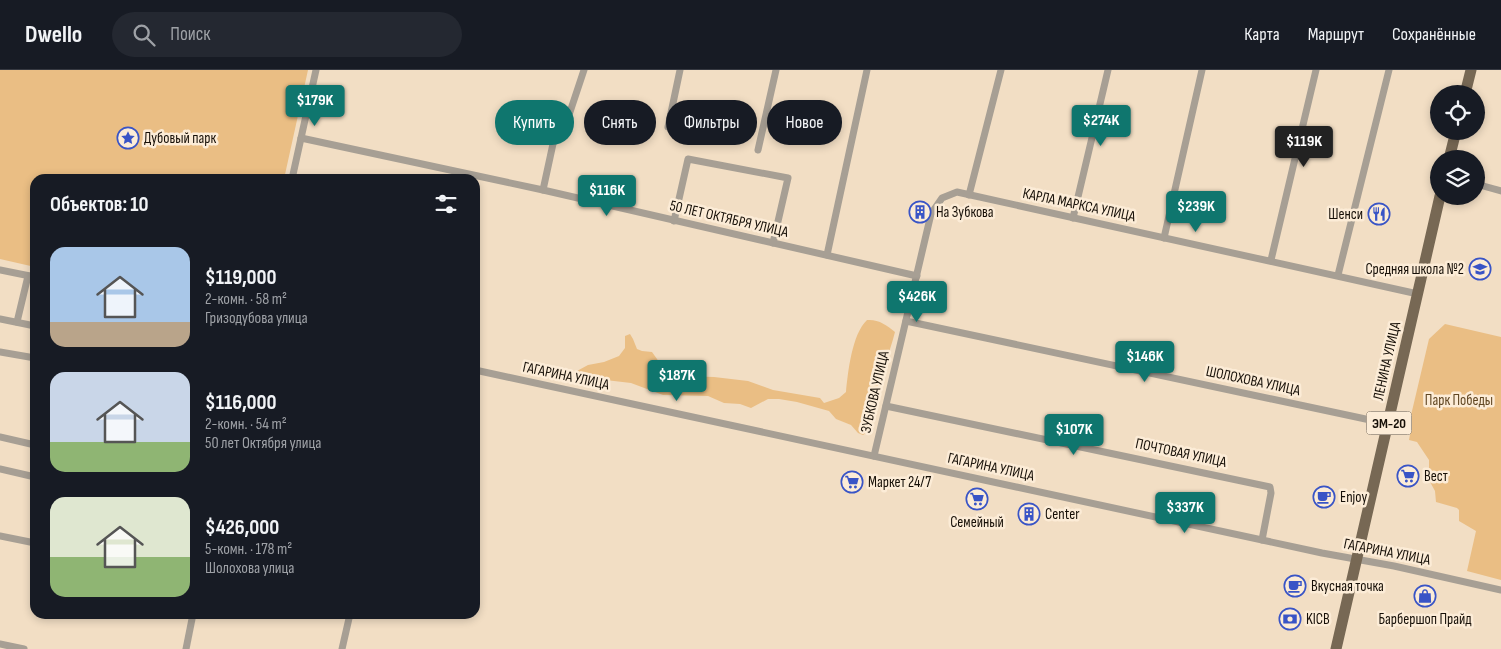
<!DOCTYPE html>
<html lang="ru">
<meta charset="utf-8">
<style>
body{margin:0;font-family:"Sofia Sans Condensed",sans-serif;background:#242831;color:#f1f3f6;height:100vh;display:flex;flex-direction:column;font-size:19px;white-space:nowrap}
*{box-sizing:border-box;margin:0}
p{font-size:16px;color:#9ea1a6}
.icon{flex:none;width:28px;height:28px;fill:none;stroke:currentColor;stroke-width:2;stroke-linecap:round;stroke-linejoin:round}
.map{position:relative;flex:1;overflow:hidden}
.panel{position:absolute;left:30px;top:104px;width:450px;height:445px;display:flex;flex-direction:column;background:#171b24;border-radius:15px;box-shadow:0 2px 8px #0003}
.panel>*{flex:none}
.hud{position:absolute;left:495px;top:30px;width:475px;height:45px;display:flex;gap:10px}
.buttons{position:absolute;left:1430px;top:15px;display:grid;gap:10px}
.buttons a{display:grid;place-items:center;width:55px;height:55px;border-radius:50%;background:#171b24;box-shadow:0 2px 8px #0003;font-size:25px}
.price{position:absolute;translate:-50% -42px;padding:0 11px;border-radius:5px;background:#0f766e;color:#fff;font-size:16px;line-height:32px;filter:drop-shadow(0 1px 2px #0008)}
.price::after{content:'';position:absolute;left:50%;top:30px;width:15px;height:11px;margin-left:-8px;background:inherit;clip-path:polygon(0 0,100% 0,50% 100%)}
.price.current{background:#222;color:#fff}
ul{padding:0;list-style:none}
li{display:flex;align-items:center;gap:15px;height:125px;padding:0 20px}
li span{display:grid;place-items:center;flex:none;width:140px;height:100px;border-radius:15px;color:#555}
li>.icon{margin-inline-start:auto}
span .icon{width:60px;height:60px;fill:#fffc;stroke-width:1}
li b{font-size:21px}
h2{display:flex;justify-content:space-between;align-items:center;height:60px;padding:0 20px;font-size:21px}
.pill{padding:0 18px;border-radius:22px;background:#171b24;box-shadow:0 2px 8px #0003;font-size:18px;line-height:45px}
.pill.current{background:#0f766e;color:#fff}
header{display:flex;align-items:center;gap:30px;box-sizing:border-box;height:70px;padding:0 25px;background:#171b24;border-bottom:1px solid #363941}
header strong{font-size:24px}
nav{display:flex;gap:28px;margin-inline-start:auto;font-size:18px}
.search{width:350px;height:45px;background:#242831;display:flex;align-items:center;gap:12px;box-sizing:border-box;padding:0 18px;border-radius:28px;color:#9ea1a6;font-size:19px}
.map>svg:first-child{display:block}
.green{fill:#eabe84}
.lines{fill:none;stroke-linecap:round;stroke-linejoin:round}
.minor{stroke:#a79f94;stroke-width:7}
.primary{stroke:#776854;stroke-width:11}
.labels{text-anchor:middle;dominant-baseline:central;stroke-width:5;stroke-linejoin:round;paint-order:stroke}
.shield{fill:#fcecd7;stroke:#5b5145;stroke-width:1}
.shield-label{font-size:14px;font-weight:bold;fill:#160f07}
.poi-label{font-size:15px;fill:#160f07;stroke:#fcecd7;text-anchor:start}
.street-label{font-size:15px;fill:#160f07;stroke:#fcecd7}
.park-label{font-size:15px;fill:#604622;stroke:#fcecd7}
</style>
<header>
<strong>Dwello</strong>
<div class="search"><svg class="icon" aria-label="search" viewBox="0 0 24 24"><circle cx="10" cy="10" r="6"/><path d="M15 15l6 6"/></svg>Поиск</div>
<nav><a>Карта</a><a>Маршрут</a><a>Сохранённые</a></nav>
</header>
<div class="map">
<svg width="1501" height="579" viewBox="0 0 1501 579">
<rect width="100%" height="100%" fill="#f2dec4"/>
<g class="green">
<path d="M 0,0 L 308,0 L 284,109 L 35,109 L 35,197 L 0,189 Z"/>
<path d="M 867,250 C 878,249 887,255 895,262 C 892,274 888,284 885,296 C 880,312 879,358 863,365 L 858,363 L 851,355 L 836,349 L 829,341 L 797,332 L 779,329 L 768,329 L 751,338 L 740,334 L 724,333 L 708,326 L 663,325 L 631,313 L 597,309 L 586,310 L 581,308 L 577,301 L 588,295 L 604,292 L 619,286 L 625,278 L 625,266 L 630,264 L 633,269 L 637,279 L 642,281 L 652,282 L 662,296 L 683,306 L 714,307 L 748,311 L 773,320 L 820,328 L 824,333 L 839,328 L 846,322 C 848,302 852,264 867,250 Z"/>
<path d="M 1445,254 L 1501,267 L 1501,510 L 1467,501 L 1476,461 L 1459,451 L 1459,440 L 1457,438 L 1436,432 L 1435,421 L 1429,410 L 1429,390 L 1417,372 L 1409,370 L 1411,359 L 1408,358 L 1429,269 Z"/>
</g>
<g class="lines">
<g class="minor">
<path d="M 668,57 L 680,0"/>
<path d="M 301,68 L 543,120 L 917,206"/>
<path d="M 758,80 L 776,0"/>
<path d="M 292,109 L 316,0"/>
<path d="M 1476,114 L 1501,121"/>
<path d="M 543,120 L 556,60 L 570,42 L 584,0"/>
<path d="M 969,125 L 1001,0"/>
<path d="M 1073,148 L 1108,0"/>
<path d="M 674,151 L 688,89 L 788,108 L 773,173"/>
<path d="M 1164,168 L 1202,0"/>
<path d="M 827,185 L 867,0"/>
<path d="M 1271,190 L 1316,0"/>
<path d="M 0,200 L 35,207"/>
<path d="M 1338,205 L 1389,0"/>
<path d="M 0,249 L 35,256"/>
<path d="M 906,251 L 1389,354"/>
<path d="M 17,252 L 28,206"/>
<path d="M 0,282 L 35,288"/>
<path d="M 475,300 L 1322,483 L 1394,496 L 1501,520"/>
<path d="M 886,336 L 1270,417 L 1271,423 L 1262,470"/>
<path d="M 0,367 L 35,375"/>
<path d="M 874,386 L 931,144 L 942,128 L 957,122 L 1418,224"/>
<path d="M 0,399 L 35,407"/>
<path d="M 0,466 L 35,473"/>
<path d="M 0,574 L 24,579"/>
<path d="M 186,579 L 193,544"/>
<path d="M 342,579 L 350,544"/>
</g>
<g class="primary">
<path d="M 1465,24 L 1471,0"/>
<path d="M 1449,89 L 1456,61"/>
<path d="M 1336,579 L 1440,126"/>
</g>
</g>
<defs>
<g id="sight-ring" transform="scale(1.125)"><circle r="9.5" fill="#fcecd7" stroke="#3954c6" stroke-width="1.5"/><path d="M0-6L1.8-2.2L6-1.7L2.9 1.2L3.7 5.4L0 3.3L-3.7 5.4L-2.9 1.2L-6-1.7L-1.8-2.2Z" fill="#3954c6"/></g>
<g id="building-ring" transform="scale(1.125)"><circle r="9.5" fill="#fcecd7" stroke="#3954c6" stroke-width="1.5"/><path d="M-4-6H4V6H1V3H-1V6H-4ZM-2.5-4.3h1.7v1.8h-1.7ZM.8-4.3h1.7v1.8H.8ZM-2.5-1h1.7V.8h-1.7ZM.8-1h1.7V.8H.8Z" fill="#3954c6"/></g>
<g id="restaurant-ring" transform="scale(1.125)"><circle r="9.5" fill="#fcecd7" stroke="#3954c6" stroke-width="1.5"/><path d="M-5-6h1v4h1v-4h1v4h1v-4h1v5L-1.5 .5V6h-2V.5L-5-1ZM5-6V6H3V1.5H1.5Q1.5-4 5-6Z" fill="#3954c6"/></g>
<g id="school-ring" transform="scale(1.125)"><circle r="9.5" fill="#fcecd7" stroke="#3954c6" stroke-width="1.5"/><path d="M0-5L7-2L0 1L-7-2ZM-4 1L0 2.5L4 1V4Q0 6-4 4Z" fill="#3954c6"/></g>
<g id="supermarket-ring" transform="scale(1.125)"><circle r="9.5" fill="#fcecd7" stroke="#3954c6" stroke-width="1.5"/><path d="M-6-5.5h2.5l.6 2H6L4.5 2H-2.5L-4.4-4H-6ZM-1.5 3.2a1.3 1.3 0 1 0 .1 0ZM3 3.2a1.3 1.3 0 1 0 .1 0Z" fill="#3954c6"/></g>
<g id="cafe-ring" transform="scale(1.125)"><circle r="9.5" fill="#fcecd7" stroke="#3954c6" stroke-width="1.5"/><path d="M-5.5-4.5H6V0H3Q3 3.5 0 3.5H-2.5Q-5.5 3.5-5.5 0ZM3-3.2v2h1.7v-2ZM-6 4.5H4V6H-6Z" fill="#3954c6"/></g>
<g id="shop-ring" transform="scale(1.125)"><circle r="9.5" fill="#fcecd7" stroke="#3954c6" stroke-width="1.5"/><path d="M-5-2.5h2.3a2.7 3.5 0 0 1 5.4 0H5L5.5 6h-11ZM-1.5-2.5h3a1.5 2.3 0 0 0-3 0Z" fill="#3954c6"/></g>
<g id="bank-ring" transform="scale(1.125)"><circle r="9.5" fill="#fcecd7" stroke="#3954c6" stroke-width="1.5"/><path d="M-6-4H6V4H-6ZM0-2.3a2.3 2.3 0 1 0 0 4.6a2.3 2.3 0 1 0 0-4.6Z" fill="#3954c6"/></g>
</defs>
<g fill-rule="evenodd">
<use href="#sight-ring" x="128" y="68"/>
<use href="#building-ring" x="920" y="142"/>
<use href="#restaurant-ring" x="1379" y="144"/>
<use href="#school-ring" x="1480" y="199"/>
<use href="#supermarket-ring" x="1408" y="406"/>
<use href="#supermarket-ring" x="852" y="412"/>
<use href="#cafe-ring" x="1324" y="427"/>
<use href="#supermarket-ring" x="977" y="429"/>
<use href="#building-ring" x="1029" y="444"/>
<use href="#cafe-ring" x="1295" y="516"/>
<use href="#shop-ring" x="1425" y="526"/>
<use href="#bank-ring" x="1290" y="549"/>
</g>
<g class="labels">
<rect class="shield" x="1366.5" y="341.5" width="45" height="23" rx="4"/>
<g class="shield-label">
<text x="1389" y="353">ЭМ-20</text>
</g>
<g class="poi-label">
<text x="144" y="68">Дубовый парк</text>
<text x="936" y="142">На Зубкова</text>
<text x="1363" y="144" text-anchor="end">Шенси</text>
<text x="1464" y="199" text-anchor="end">Средняя школа №2</text>
<text x="1424" y="406">Вест</text>
<text x="868" y="412">Маркет 24/7</text>
<text x="1340" y="427">Enjoy</text>
<text x="1045" y="444">Center</text>
<text x="977" y="452" text-anchor="middle">Семейный</text>
<text x="1311" y="516">Вкусная точка</text>
<text x="1306" y="549">KICB</text>
<text x="1425" y="549" text-anchor="middle">Барбершоп Прайд</text>
</g>
<g class="street-label">
<text transform="translate(1079 135) rotate(12)">КАРЛА МАРКСА УЛИЦА</text>
<text transform="translate(729 149) rotate(13)">50 ЛЕТ ОКТЯБРЯ УЛИЦА</text>
<text transform="translate(1387 291) rotate(-77)">ЛЕНИНА УЛИЦА</text>
<text transform="translate(566 306) rotate(12)">ГАГАРИНА УЛИЦА</text>
<text transform="translate(1253 311) rotate(12)">ШОЛОХОВА УЛИЦА</text>
<text transform="translate(875 322) rotate(-77)">ЗУБКОВА УЛИЦА</text>
<text transform="translate(1181 383) rotate(12)">ПОЧТОВАЯ УЛИЦА</text>
<text transform="translate(991 397) rotate(12)">ГАГАРИНА УЛИЦА</text>
<text transform="translate(1387 482) rotate(11)">ГАГАРИНА УЛИЦА</text>
</g>
<g class="park-label">
<text x="1459" y="330">Парк Победы</text>
</g>
</g>
</svg>
<div class="buttons">
<a><svg class="icon" aria-label="locate" viewBox="0 0 24 24"><circle cx="12" cy="12" r="6"/><path d="M12 2v4M12 18v4M2 12h4M18 12h4"/></svg></a>
<a><svg class="icon" aria-label="layers" viewBox="0 0 24 24"><path d="M12 4l9 5-9 5-9-5zM3 14l9 5 9-5"/></svg></a>
</div>
<b class="price" style="left:315px;top:57px">$179K</b>
<b class="price" style="left:1101px;top:77px">$274K</b>
<b class="price current" style="left:1304px;top:98px">$119K</b>
<b class="price" style="left:607px;top:147px">$116K</b>
<b class="price" style="left:1196px;top:163px">$239K</b>
<b class="price" style="left:917px;top:253px">$426K</b>
<b class="price" style="left:1145px;top:313px">$146K</b>
<b class="price" style="left:677px;top:332px">$187K</b>
<b class="price" style="left:1074px;top:386px">$107K</b>
<b class="price" style="left:1185px;top:464px">$337K</b>
<div class="hud">
<a class="pill current">Купить</a>
<a class="pill">Снять</a>
<a class="pill">Фильтры</a>
<a class="pill">Новое</a>
</div>
<section class="panel">
<h2>Объектов: 10<svg class="icon" aria-label="filters" viewBox="0 0 24 24"><path d="M4 7h16M4 17h16"/><circle cx="9" cy="7" r="2"/><circle cx="15" cy="17" r="2"/></svg></h2>
<ul>
<li><span style="background:linear-gradient(#a9c7e8 75%,#b9a48a 0)"><svg class="icon" aria-label="home" viewBox="0 0 24 24"><path d="M3 11l9-7 9 7M6 9v11h12V9"/></svg></span><div><b>$119,000</b><p>2-комн. · 58 m²</p><p>Гризодубова улица</p></div></li>
<li><span style="background:linear-gradient(#c9d6e8 70%,#8fb573 0)"><svg class="icon" aria-label="home" viewBox="0 0 24 24"><path d="M3 11l9-7 9 7M6 9v11h12V9"/></svg></span><div><b>$116,000</b><p>2-комн. · 54 m²</p><p>50 лет Октября улица</p></div></li>
<li><span style="background:linear-gradient(#dfe7d0 60%,#8fb573 0)"><svg class="icon" aria-label="home" viewBox="0 0 24 24"><path d="M3 11l9-7 9 7M6 9v11h12V9"/></svg></span><div><b>$426,000</b><p>5-комн. · 178 m²</p><p>Шолохова улица</p></div></li>
</ul>
</section>
</div>
